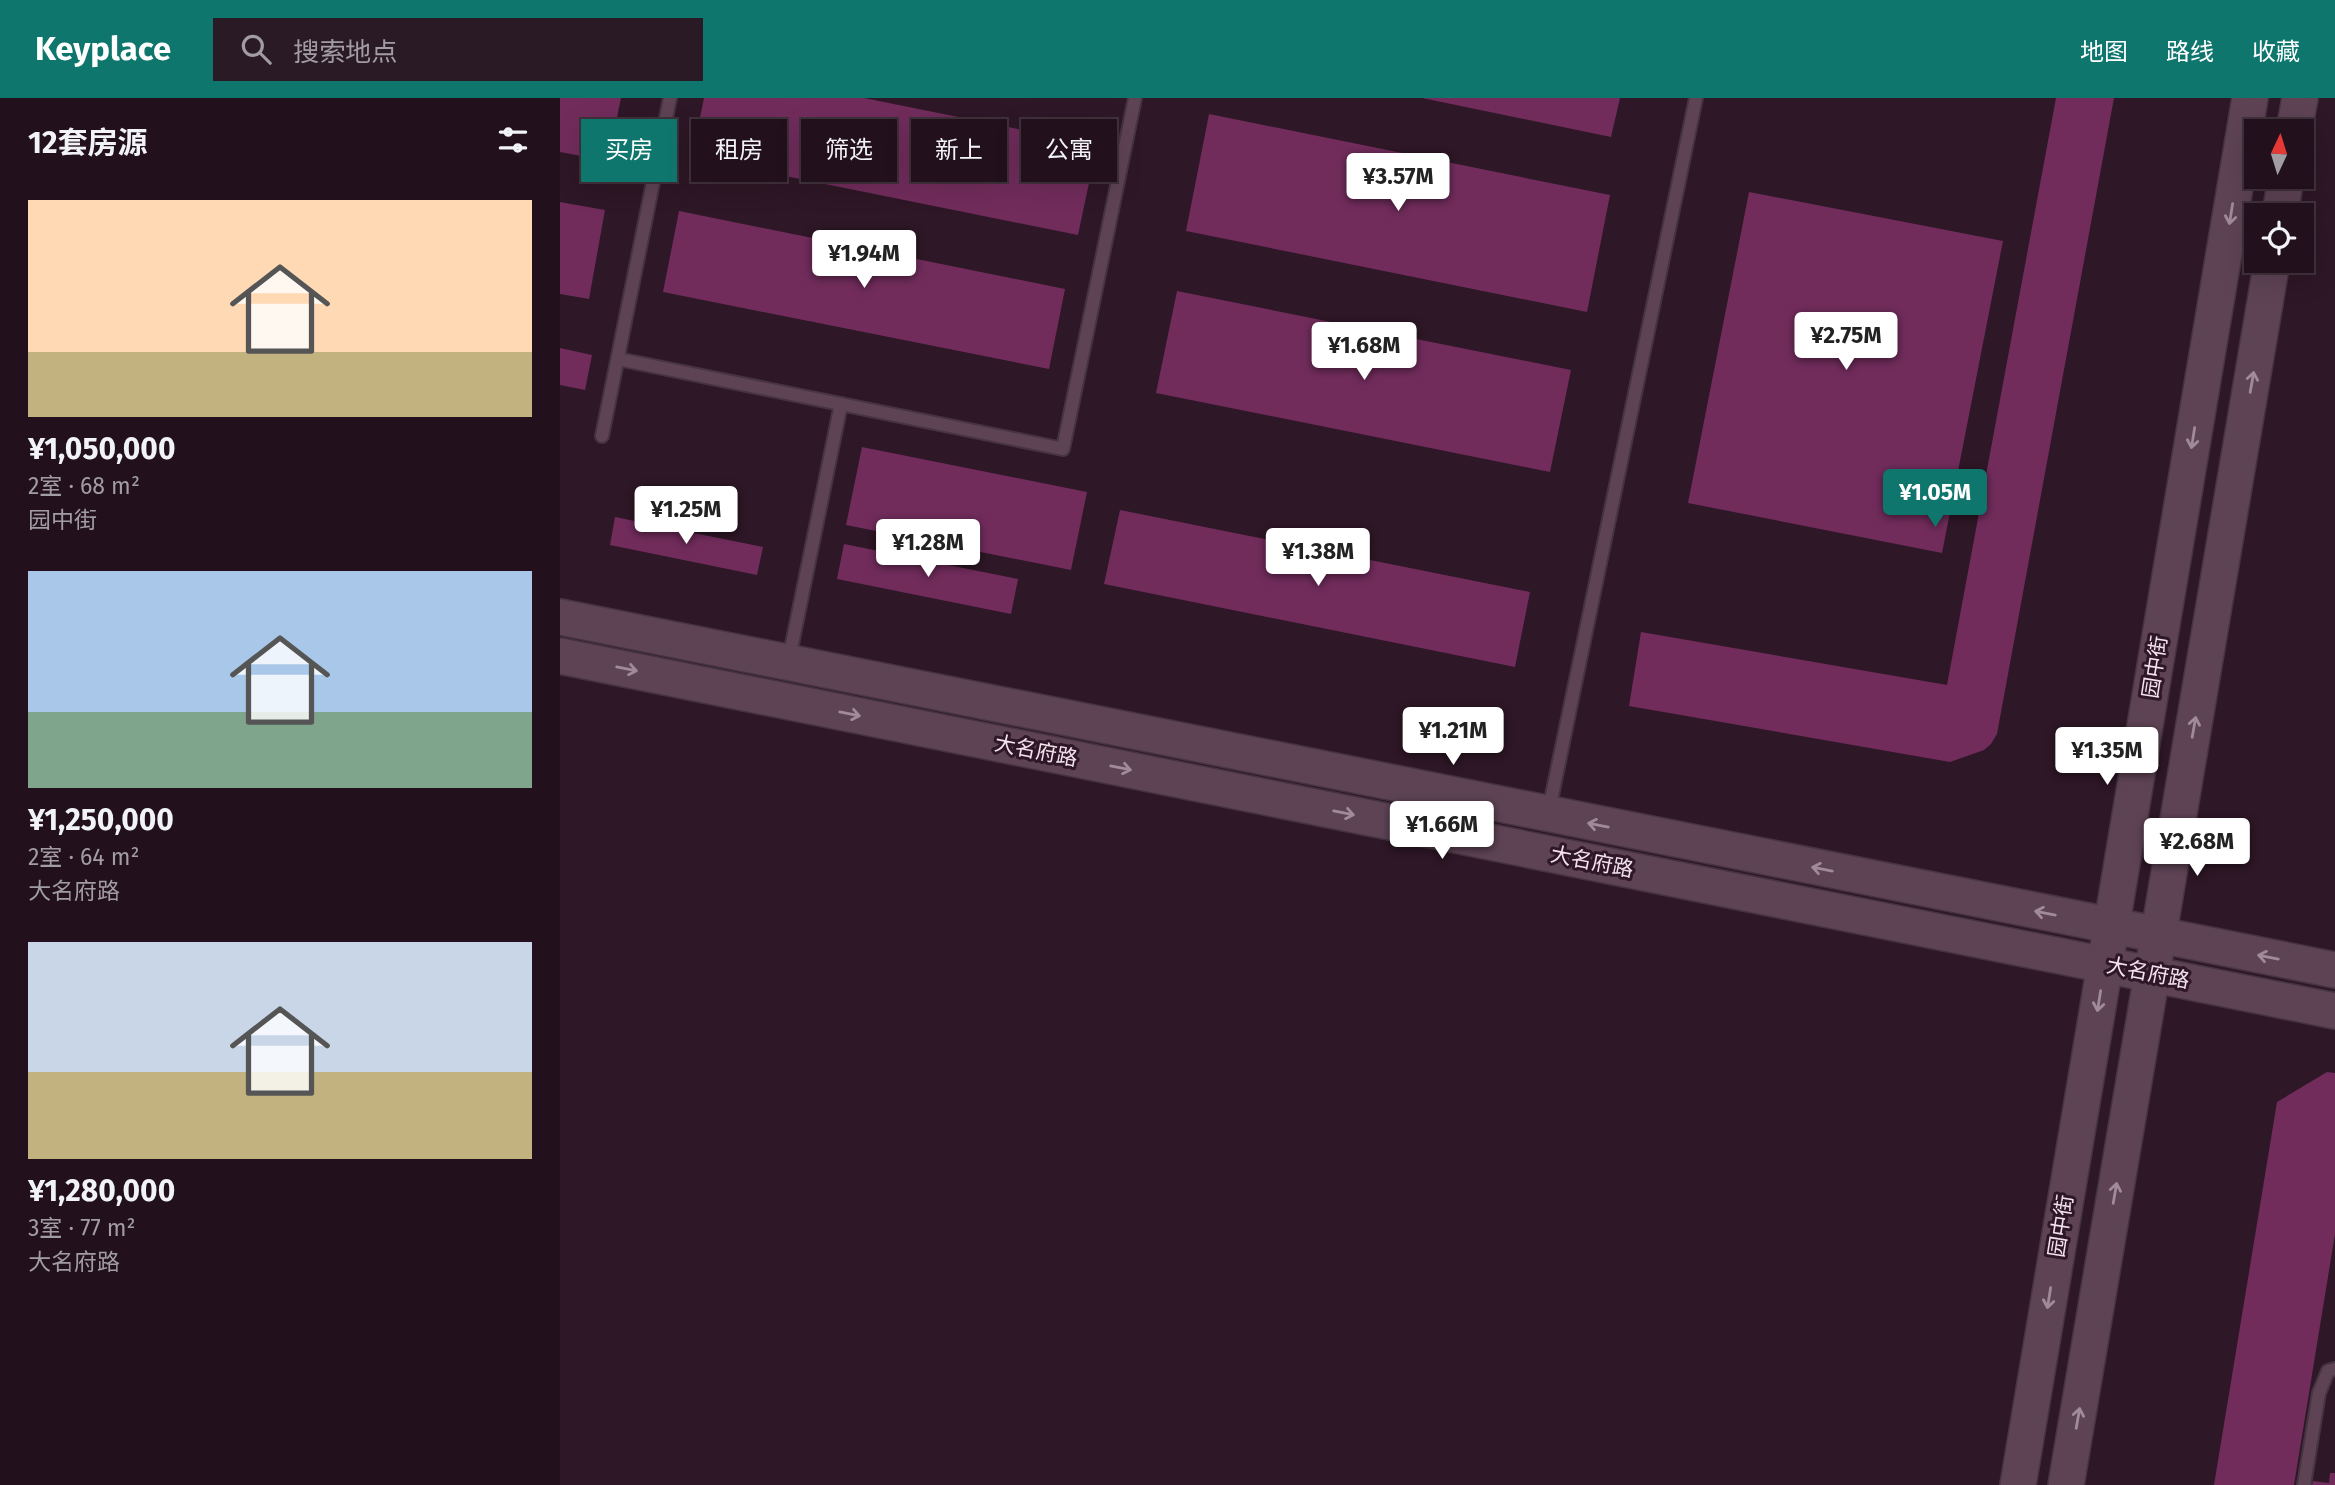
<!DOCTYPE html>
<html lang="zh">
<meta charset="utf-8">
<style>
body{margin:0;font-family:"Fira Sans","Noto Sans SC",sans-serif;background:#2a1a25;color:#f1f3f6;height:100vh;display:flex;flex-direction:column;font-size:26px;white-space:nowrap}
*{box-sizing:border-box;margin:0}
p{font-size:23px;color:#a29da3}
.icon{flex:none;width:38px;height:38px;fill:none;stroke:currentColor;stroke-width:2;stroke-linecap:round;stroke-linejoin:round}
.map{position:relative;flex:1;overflow:hidden}
.side{display:flex;flex-direction:column;background:#22111c;width:560px}
.side>*{flex:none}
.top-card{position:absolute;left:21px;top:21px;width:665px;height:63px;display:flex;gap:14px}
.needle{width:46px;rotate:4deg}
.buttons{position:absolute;left:1684px;top:21px;display:grid;gap:14px}
.buttons a{display:grid;place-items:center;width:70px;height:70px;border-radius:0px;background:#22111c;box-shadow:0 7px 28px #0002,0 0 0 2px #3f313b;font-size:35px}
.price{position:absolute;translate:-50% -60px;padding:0 16px;border-radius:7px;background:#fff;color:#222;font-size:23px;line-height:46px;filter:drop-shadow(0 2px 4px #0008)}
.price::after{content:'';position:absolute;left:50%;top:42px;width:21px;height:16px;margin-left:-10px;background:inherit;clip-path:polygon(0 0,100% 0,50% 100%)}
.price.on{background:#0f766e;color:#fff}
ul{padding:0;list-style:none}
li{display:grid;align-content:center;gap:14px;height:371px;padding:0 28px}
li span{display:grid;place-items:center;height:217px;border-radius:0px;color:#555}
li>.icon{margin-inline-start:auto}
span .icon{width:126px;height:126px;fill:#fffc;stroke-width:1}
li b{font-size:30px}
h2{display:flex;justify-content:space-between;align-items:center;height:84px;padding:0 28px;font-size:30px}
.tag{padding:0 24px;border-radius:0px;background:#22111c;box-shadow:0 7px 28px #0002,0 0 0 2px #3f313b;font-size:24px;line-height:63px}
.tag.on{background:#0f766e;color:#fff}
header{display:flex;align-items:center;gap:42px;box-sizing:border-box;height:98px;padding:0 35px;background:#0f766e;color:#fff}
header strong{font-size:33px}
nav{display:flex;gap:38px;margin-inline-start:auto;font-size:24px}
.search{width:490px;height:63px;background:#2a1a25;display:flex;align-items:center;gap:18px;box-sizing:border-box;padding:0 24px;border-radius:0px;color:#a29da3;font-size:26px}
main{display:flex;flex:1;min-height:0}
.map>svg:first-child{display:block}
.building{fill:#712c5c}
.lines{fill:none;stroke-linecap:round;stroke-linejoin:round}
.lane-casing{stroke:#463440;stroke-width:16}
.secondary-casing{stroke:#463440;stroke-width:38}
.lane{stroke:#5e4354;stroke-width:12}
.secondary{stroke:#5e4354;stroke-width:35}
.oneway{stroke:#a18b99}
.labels{text-anchor:middle;dominant-baseline:central;stroke-width:6;stroke-linejoin:round;paint-order:stroke}
.street-label{font-size:21px;fill:#f3e3ed;stroke:#2e1726}
</style>
<header>
<strong>Keyplace</strong>
<div class="search"><svg class="icon" aria-label="search" viewBox="0 0 24 24"><circle cx="10" cy="10" r="6"/><path d="M15 15l6 6"/></svg>搜索地点</div>
<nav><a>地图</a><a>路线</a><a>收藏</a></nav>
</header>
<main>
<section class="side">
<h2>12套房源<svg class="icon" aria-label="filters" viewBox="0 0 24 24"><path d="M4 7h16M4 17h16"/><circle cx="9" cy="7" r="2"/><circle cx="15" cy="17" r="2"/></svg></h2>
<ul>
<li><span style="background:linear-gradient(#ffd9b3 70%,#c2b280 0)"><svg class="icon" aria-label="home" viewBox="0 0 24 24"><path d="M3 11l9-7 9 7M6 9v11h12V9"/></svg></span><div><b>¥1,050,000</b><p>2室 · 68 m²</p><p>园中街</p></div></li>
<li><span style="background:linear-gradient(#a9c7e8 65%,#7fa58c 0)"><svg class="icon" aria-label="home" viewBox="0 0 24 24"><path d="M3 11l9-7 9 7M6 9v11h12V9"/></svg></span><div><b>¥1,250,000</b><p>2室 · 64 m²</p><p>大名府路</p></div></li>
<li><span style="background:linear-gradient(#c9d6e8 60%,#c2b280 0)"><svg class="icon" aria-label="home" viewBox="0 0 24 24"><path d="M3 11l9-7 9 7M6 9v11h12V9"/></svg></span><div><b>¥1,280,000</b><p>3室 · 77 m²</p><p>大名府路</p></div></li>
</ul>
</section>
<div class="map">
<svg width="1775" height="1387" viewBox="0 0 1775 1387">
<rect width="100%" height="100%" fill="#2e1726"/>
<g class="building">
<path d="M 0,0 L 61,0 L 48,63 L 0,54 Z"/>
<path d="M 144,0 L 304,0 L 537,47 L 518,137 L 132,59 Z"/>
<path d="M 862,0 L 1060,0 L 1051,39 Z"/>
<path d="M 1496,0 L 1554,0 L 1437,636 L 1431,646 L 1424,652 L 1390,664 L 1069,608 L 1081,534 L 1387,587 Z"/>
<path d="M 649,16 L 1050,97 L 1027,214 L 626,133 Z"/>
<path d="M 1189,94 L 1443,143 L 1382,455 L 1128,405 Z"/>
<path d="M 0,104 L 45,112 L 29,201 L 0,196 Z"/>
<path d="M 119,113 L 505,191 L 489,271 L 103,194 Z"/>
<path d="M 617,193 L 1011,272 L 990,374 L 596,295 Z"/>
<path d="M 0,250 L 32,257 L 25,292 L 0,287 Z"/>
<path d="M 302,349 L 527,394 L 511,472 L 286,427 Z"/>
<path d="M 560,412 L 970,494 L 955,569 L 544,486 Z"/>
<path d="M 55,419 L 203,449 L 197,477 L 50,447 Z"/>
<path d="M 284,446 L 458,481 L 451,516 L 277,481 Z"/>
<path d="M 1767,974 L 1775,975 L 1775,1136 L 1734,1387 L 1654,1387 L 1717,1004 Z"/>
<path d="M 1770,1375 L 1775,1375 L 1775,1387 L 1752,1387 L 1753,1383 L 1769,1385 Z"/>
</g>
<g class="lines">
<g class="lane-casing">
<g id="lane">
<path d="M 58,261 L 503,351 L 575,0"/>
<path d="M 42,338 L 110,0"/>
<path d="M 229,561 L 281,306"/>
<path d="M 989,712 L 1136,0"/>
<path d="M 1744,1387 L 1759,1295 L 1768,1273 L 1775,1271"/>
</g>
</g>
<g class="secondary-casing">
<g id="secondary">
<path d="M 1734,33 L 1740,0"/>
<path d="M 1720,117 L 1726,79"/>
<path d="M 0,519 L 1775,872"/>
<path d="M 0,558 L 1775,913"/>
<path d="M 1458,1387 L 1690,0"/>
<path d="M 1506,1387 L 1712,163"/>
</g>
</g>
<use href="#lane" class="lane"/>
<use href="#secondary" class="secondary"/>
</g>
<defs><path id="oneway-shaft" d="M-6 0H5M1.5-3L5.5 0L1.5 3" fill="none" stroke-width="1.6" stroke-linecap="round" stroke-linejoin="round" transform="scale(1.75)"/></defs>
<g class="oneway">
<use href="#oneway-shaft" transform="translate(1671 116) rotate(99)"/>
<use href="#oneway-shaft" transform="translate(1692 284) rotate(-80)"/>
<use href="#oneway-shaft" transform="translate(1633 340) rotate(99)"/>
<use href="#oneway-shaft" transform="translate(67 571) rotate(11)"/>
<use href="#oneway-shaft" transform="translate(290 616) rotate(11)"/>
<use href="#oneway-shaft" transform="translate(1634 629) rotate(-80)"/>
<use href="#oneway-shaft" transform="translate(561 670) rotate(11)"/>
<use href="#oneway-shaft" transform="translate(784 715) rotate(11)"/>
<use href="#oneway-shaft" transform="translate(1038 727) rotate(-169)"/>
<use href="#oneway-shaft" transform="translate(1262 771) rotate(-169)"/>
<use href="#oneway-shaft" transform="translate(1485 815) rotate(-169)"/>
<use href="#oneway-shaft" transform="translate(1708 859) rotate(-169)"/>
<use href="#oneway-shaft" transform="translate(1539 903) rotate(99)"/>
<use href="#oneway-shaft" transform="translate(1555 1095) rotate(-80)"/>
<use href="#oneway-shaft" transform="translate(1489 1200) rotate(99)"/>
<use href="#oneway-shaft" transform="translate(1518 1320) rotate(-80)"/>
</g>
<g class="labels">
<g class="street-label">
<text transform="translate(1595 569) rotate(-81)">园中街</text>
<text transform="translate(476 653) rotate(11)">大名府路</text>
<text transform="translate(1032 764) rotate(11)">大名府路</text>
<text transform="translate(1588 875) rotate(11)">大名府路</text>
<text transform="translate(1501 1128) rotate(-81)">园中街</text>
</g>
</g>
</svg>
<div class="buttons">
<a><svg class="needle" viewBox="-14 -14 28 28"><path d="M0-13l5 13h-10z" fill="#e53935"/><path d="M0 13l5-13h-10z" fill="#a29da3"/></svg></a>
<a><svg class="icon" aria-label="locate" viewBox="0 0 24 24"><circle cx="12" cy="12" r="6"/><path d="M12 2v4M12 18v4M2 12h4M18 12h4"/></svg></a>
</div>
<b class="price" style="left:838px;top:115px">¥3.57M</b>
<b class="price" style="left:304px;top:192px">¥1.94M</b>
<b class="price" style="left:1286px;top:274px">¥2.75M</b>
<b class="price" style="left:804px;top:284px">¥1.68M</b>
<b class="price on" style="left:1375px;top:431px">¥1.05M</b>
<b class="price" style="left:126px;top:448px">¥1.25M</b>
<b class="price" style="left:368px;top:481px">¥1.28M</b>
<b class="price" style="left:758px;top:490px">¥1.38M</b>
<b class="price" style="left:893px;top:669px">¥1.21M</b>
<b class="price" style="left:1547px;top:689px">¥1.35M</b>
<b class="price" style="left:882px;top:763px">¥1.66M</b>
<b class="price" style="left:1637px;top:780px">¥2.68M</b>
<div class="top-card">
<a class="tag on">买房</a>
<a class="tag">租房</a>
<a class="tag">筛选</a>
<a class="tag">新上</a>
<a class="tag">公寓</a>
</div>
</div>
</main>
